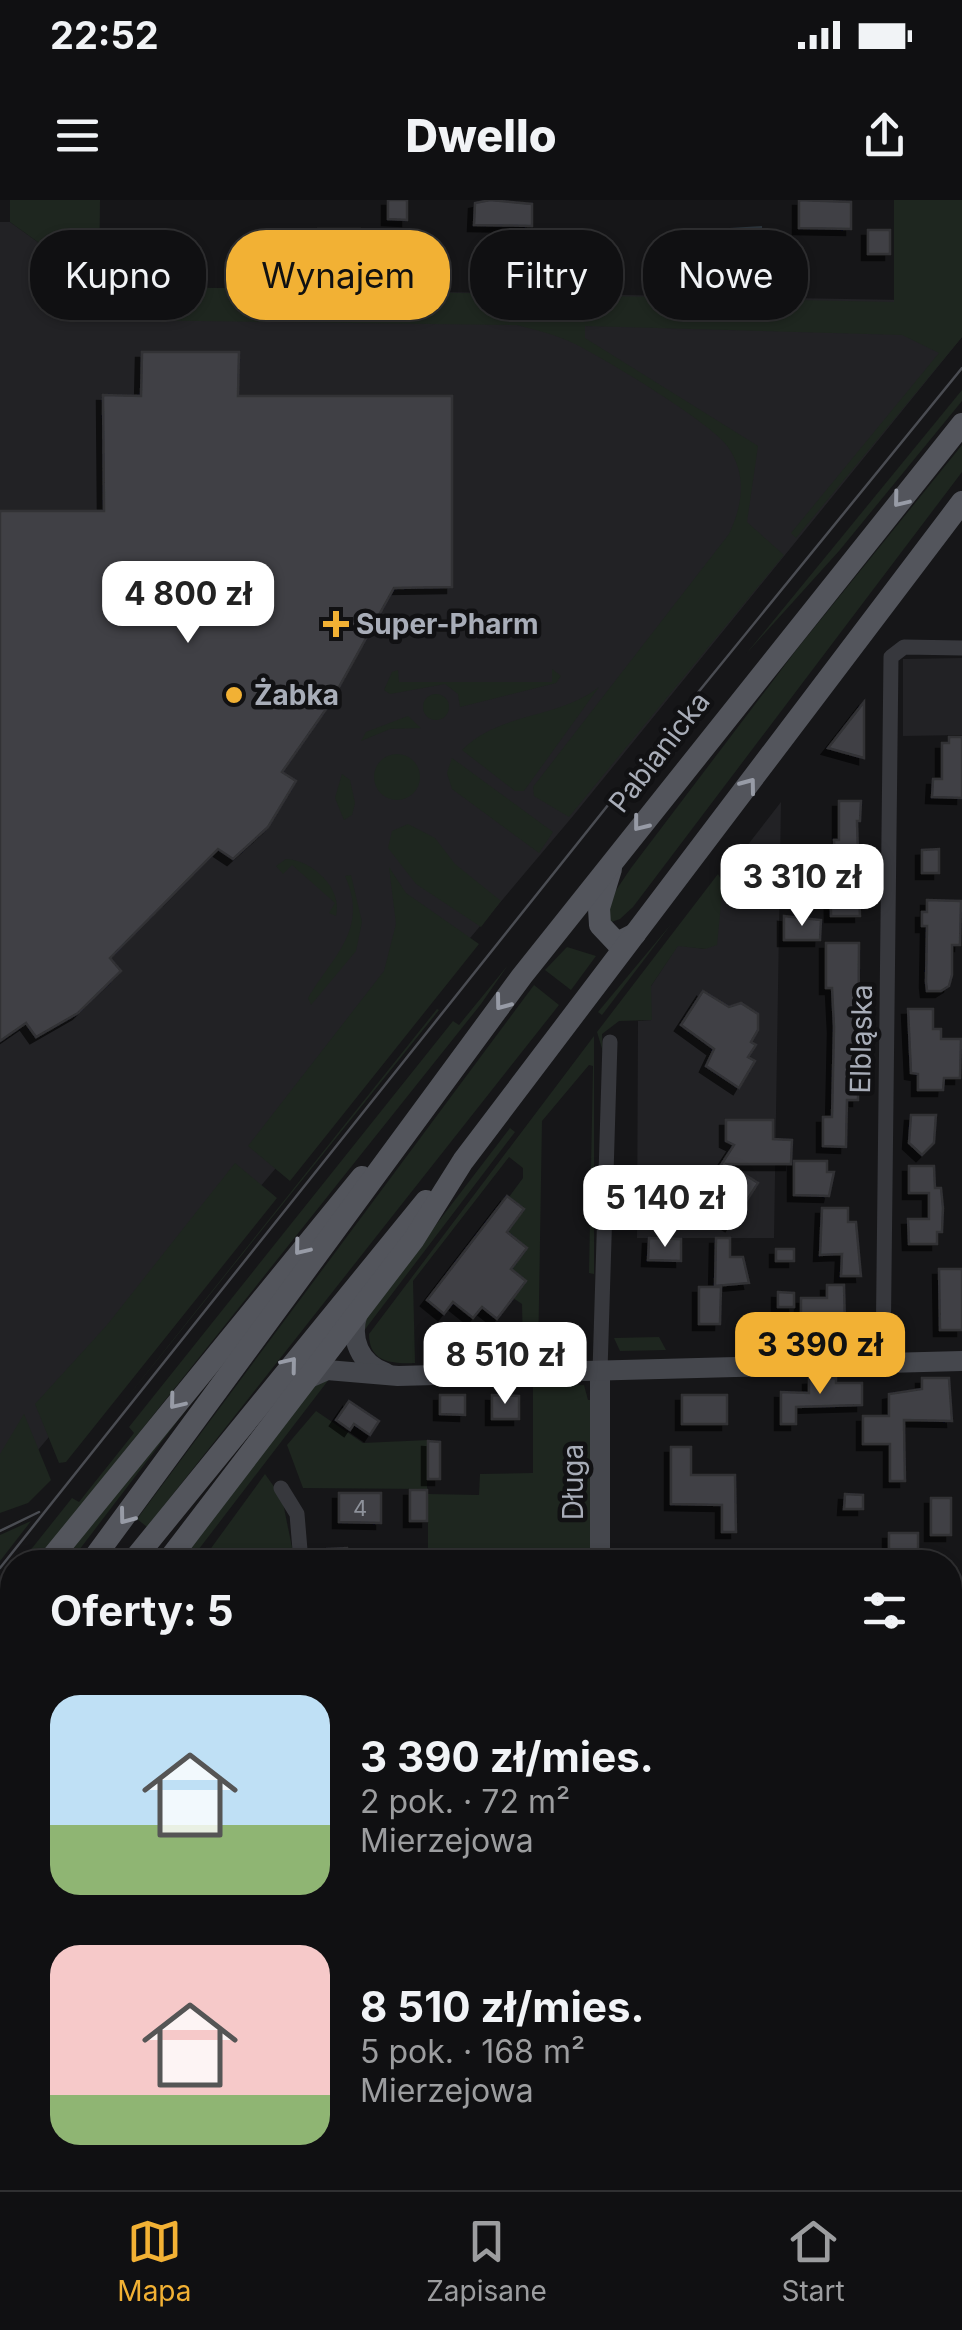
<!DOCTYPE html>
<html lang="pl">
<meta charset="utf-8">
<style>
body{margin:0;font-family:Inter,sans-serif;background:#19191b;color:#f1f3f6;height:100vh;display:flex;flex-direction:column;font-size:38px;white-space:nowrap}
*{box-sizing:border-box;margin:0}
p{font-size:32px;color:#9c9d9f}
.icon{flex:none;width:55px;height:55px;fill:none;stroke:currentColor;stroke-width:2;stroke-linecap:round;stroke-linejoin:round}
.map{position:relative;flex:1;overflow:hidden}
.drawer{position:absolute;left:0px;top:1350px;width:962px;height:640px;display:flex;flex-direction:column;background:#101012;border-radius:40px 40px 0 0;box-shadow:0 2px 8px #0004,0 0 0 2px #303032}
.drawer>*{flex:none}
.guide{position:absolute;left:30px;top:30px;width:902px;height:90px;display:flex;gap:20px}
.price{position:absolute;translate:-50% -85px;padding:0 22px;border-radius:20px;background:#fff;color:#222;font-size:32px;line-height:65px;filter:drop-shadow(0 2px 5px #0008)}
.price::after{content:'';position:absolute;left:50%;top:60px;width:30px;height:22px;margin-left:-15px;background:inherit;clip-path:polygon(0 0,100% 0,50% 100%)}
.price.selected{background:#f2b134;color:#111}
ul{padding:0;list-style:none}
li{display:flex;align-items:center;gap:30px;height:250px;padding:0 50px}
li span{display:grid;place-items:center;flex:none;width:280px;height:200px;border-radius:30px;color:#555}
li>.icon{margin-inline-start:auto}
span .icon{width:120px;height:120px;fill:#fffc;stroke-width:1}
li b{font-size:42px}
h2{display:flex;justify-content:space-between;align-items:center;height:120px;padding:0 50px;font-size:42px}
.pill{padding:0 35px;border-radius:40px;background:#101012;box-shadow:0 2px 8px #0004,0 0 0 2px #303032;font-size:35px;line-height:90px}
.pill.selected{background:#f2b134;color:#111}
.status{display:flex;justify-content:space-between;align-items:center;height:70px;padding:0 50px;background:#101012;direction:ltr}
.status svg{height:28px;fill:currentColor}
header{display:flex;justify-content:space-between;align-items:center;height:130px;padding:0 50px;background:#101012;font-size:45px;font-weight:800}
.tabs{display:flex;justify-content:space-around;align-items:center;height:140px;border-top:2px solid #303032;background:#101012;font-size:28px;color:#9c9d9f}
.tabs a{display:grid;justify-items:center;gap:5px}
.tabs .selected{color:#f2b134}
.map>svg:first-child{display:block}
.built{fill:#222225}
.green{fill:#1e261f}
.water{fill:#2c353c}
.building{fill:#404145;stroke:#303034;stroke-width:2.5;filter:url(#shadow)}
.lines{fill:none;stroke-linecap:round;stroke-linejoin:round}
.street{stroke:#37383d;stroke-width:15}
.secondary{stroke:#45474d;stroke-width:20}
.primary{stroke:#53555c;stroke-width:22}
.tram{stroke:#4a4c52;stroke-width:2.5}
.oneway{stroke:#979ba6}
.poi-dot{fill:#f2b134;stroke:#111113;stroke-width:4}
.labels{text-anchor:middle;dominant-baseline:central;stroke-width:9;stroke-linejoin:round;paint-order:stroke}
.number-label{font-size:22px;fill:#8e929b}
.poi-label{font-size:28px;font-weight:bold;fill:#a8adb8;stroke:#111113;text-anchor:start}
.street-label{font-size:28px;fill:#a8adb8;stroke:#111113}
</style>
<div class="status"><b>22:52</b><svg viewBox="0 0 49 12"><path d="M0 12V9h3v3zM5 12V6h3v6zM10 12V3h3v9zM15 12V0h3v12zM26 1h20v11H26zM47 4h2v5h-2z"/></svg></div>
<header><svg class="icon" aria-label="menu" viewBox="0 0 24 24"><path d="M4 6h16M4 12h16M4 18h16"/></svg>Dwello<svg class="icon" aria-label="share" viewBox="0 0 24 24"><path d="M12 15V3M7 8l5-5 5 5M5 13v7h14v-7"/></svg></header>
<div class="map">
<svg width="962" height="1990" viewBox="0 0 962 1990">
<defs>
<filter id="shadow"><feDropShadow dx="-6" dy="6" stdDeviation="0" flood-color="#0009"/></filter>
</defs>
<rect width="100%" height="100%" fill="#161618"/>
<g class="built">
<path d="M 0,22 L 10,22 L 99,86 L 962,101 L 962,137 L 573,616 L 0,1295 Z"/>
<path d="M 962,458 L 962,535 L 903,536 L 903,459 Z"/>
<path d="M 781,602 L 774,1038 L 637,1038 L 638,821 L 651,820 L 651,786 L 678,745 L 705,749 L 722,678 Z"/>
<rect x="198" y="1978" width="85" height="12"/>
</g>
<g class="green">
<path d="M 10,0 L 100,0 L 99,86 L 10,22 Z"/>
<path d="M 894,0 L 962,0 L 962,137 L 796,338 L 791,333 L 939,153 L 902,135 L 585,126 L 585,138 L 758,246 L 747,322 L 784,355 L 569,617 L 534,596 L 533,587 L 729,334 C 743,304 747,275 728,247 C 712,223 605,159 575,144 C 557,135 536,130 517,125 L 123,120 L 119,86 L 894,102 Z"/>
<path d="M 962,190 L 962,201 L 839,351 L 746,454 Z"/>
<path d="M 962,245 L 962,272 L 633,707 L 620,719 L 606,724 L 608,702 L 631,668 L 797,449 Z"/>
<path d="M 552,469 L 561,476 L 556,483 L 460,507 L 458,494 L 445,484 L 390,494 L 384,490 L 392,472 L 398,470 L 399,482 L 552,482 Z"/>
<path d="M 599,487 L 524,591 L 515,591 L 462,550 C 499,512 559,519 599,487 Z"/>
<circle cx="436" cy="507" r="13"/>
<path d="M 408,516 L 421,528 L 390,529 L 361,541 L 366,532 Z"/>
<circle cx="397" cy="577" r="23"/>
<path d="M 452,558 L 553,632 L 539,653 L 452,589 L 447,573 Z"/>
<path d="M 342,574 L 350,580 L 355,603 L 352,615 L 344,620 L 335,598 Z"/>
<path d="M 408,624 L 435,638 L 455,664 L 501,701 L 481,727 L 416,684 L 388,648 L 392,631 Z"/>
<path d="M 286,659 C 313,660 343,689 336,716 L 329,713 L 335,703 L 292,665 L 283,674 L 276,666 Z"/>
<path d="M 389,667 L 406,693 L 479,744 L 290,981 L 248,946 L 384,771 L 396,724 Z"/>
<path d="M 718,674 L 723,683 L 717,745 L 705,749 L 678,746 L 651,786 L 652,820 L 619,821 L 602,834 L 603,852 L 597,832 Z"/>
<path d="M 351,675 L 362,722 L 356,751 L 311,805 L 308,798 C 334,755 369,729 345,676 Z"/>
<path d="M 672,723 L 602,815 L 598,812 Z"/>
<path d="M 567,747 L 596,756 L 571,790 L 545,770 Z"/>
<path d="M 508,765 L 481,804 L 36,1362 L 21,1362 L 72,1298 L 79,1302 L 134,1233 L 129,1227 L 453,821 L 459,825 Z"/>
<path d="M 534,785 L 559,805 L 147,1327 L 137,1319 Z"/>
<path d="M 437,809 L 439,810 L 113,1215 Z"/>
<path d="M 594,836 L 594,1074 L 589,1073 L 593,866 L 589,865 L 542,921 L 538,1160 L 427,1160 L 429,1147 L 437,1141 L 441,1153 L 523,1150 L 522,1104 L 513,1098 L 511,1069 L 527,1048 L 507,1032 L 524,1010 L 509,997 L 523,978 L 523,968 L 509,957 L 413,1081 L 415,1163 C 391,1164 369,1162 369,1134 Z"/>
<path d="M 510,928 L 515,932 L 363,1132 L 367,1115 Z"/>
<path d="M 235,963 L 277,998 L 66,1262 L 59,1263 L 35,1204 L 107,1125 Z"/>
<path d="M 841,1133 L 841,1145 L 806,1146 L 805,1134 Z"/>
<path d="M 243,1135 L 70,1362 L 61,1362 Z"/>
<path d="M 659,1137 L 666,1150 L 620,1151 L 614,1138 Z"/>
<path d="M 330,1178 L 189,1362 L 180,1362 L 313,1187 Z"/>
<path d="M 584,1185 L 588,1200 L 593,1200 L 592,1362 L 428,1362 L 428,1294 L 479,1295 L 480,1274 L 533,1273 L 533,1186 Z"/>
<path d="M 316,1211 L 363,1243 L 428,1240 L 427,1289 L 303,1288 L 287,1245 Z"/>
<path d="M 24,1214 L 51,1280 L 28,1303 L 0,1313 L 0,1254 Z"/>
<path d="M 265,1274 L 282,1298 L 295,1362 L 201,1362 Z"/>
<path d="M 31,1321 L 0,1361 L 0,1335 Z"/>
<rect x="423" y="1978" width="164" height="12"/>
<rect x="618" y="1978" width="126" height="12"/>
</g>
<path class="water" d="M 762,26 L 764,83 L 698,86 L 697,30 Z"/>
<g class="building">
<path d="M 388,0 L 407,0 L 407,20 L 388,19 Z"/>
<path d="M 490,0 L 532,4 L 532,26 L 474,25 L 475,3 Z"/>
<path d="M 799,0 L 851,2 L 851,29 L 799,28 Z"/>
<path d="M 318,29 L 360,29 L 360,51 L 317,51 Z"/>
<rect x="868" y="30" width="22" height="24"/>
<path d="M 412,49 L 413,63 L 391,64 L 392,78 L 377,78 L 376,50 Z"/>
<path d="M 142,152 L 239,152 L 238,196 L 452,196 L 452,387 L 394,388 L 329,505 L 282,572 L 296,581 L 268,627 L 233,659 L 218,649 L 110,758 L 121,771 L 78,813 L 36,837 L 26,823 L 0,841 L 0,311 L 104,311 L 103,195 L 141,196 Z"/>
<path d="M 864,502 L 864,558 L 828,548 Z"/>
<path d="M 949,537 L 962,537 L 962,598 L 932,597 L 933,579 L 942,579 L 942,543 L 949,543 Z"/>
<path d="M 839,601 L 861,601 L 860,621 L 857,621 L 860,716 L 831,716 L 830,662 L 835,662 L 834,640 L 839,640 Z"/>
<path d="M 939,649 L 939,673 L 922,673 L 922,650 Z"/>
<path d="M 927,700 L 961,701 L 960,745 L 952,745 L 952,775 L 949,786 L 941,791 L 927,791 L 926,782 L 927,726 L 922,726 L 922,712 L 927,712 Z"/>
<path d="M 784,716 L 821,720 L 820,740 L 784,740 Z"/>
<path d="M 826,743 L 859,743 L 858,900 L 847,900 L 846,947 L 823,946 L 823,917 L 832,917 L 834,827 L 832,788 L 826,788 Z"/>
<path d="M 703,791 L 729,807 L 741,803 L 758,814 L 758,830 L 751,842 L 756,845 L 748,857 L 755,861 L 739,888 L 706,866 L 714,849 L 681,825 Z"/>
<path d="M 908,809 L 933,809 L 933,829 L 941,829 L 941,839 L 961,839 L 960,878 L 944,878 L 943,890 L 918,890 L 918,874 L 911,873 Z"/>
<path d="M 911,915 L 936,915 L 934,943 L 922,955 L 909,943 Z"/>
<path d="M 726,920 L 773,920 L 773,939 L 792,940 L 791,964 L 728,964 L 758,983 L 731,1025 L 696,1003 L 734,945 L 726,941 Z"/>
<path d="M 794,961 L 827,961 L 827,972 L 834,972 L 829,996 L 794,995 Z"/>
<path d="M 909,966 L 934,966 L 935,988 L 941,988 L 943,1008 L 942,1032 L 937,1032 L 937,1044 L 909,1044 L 908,1019 L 929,1019 L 929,993 L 909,993 Z"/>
<path d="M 507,996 L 524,1009 L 507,1032 L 527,1048 L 511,1069 L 526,1081 L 497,1119 L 482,1107 L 473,1118 L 453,1102 L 444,1114 L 427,1100 Z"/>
<path d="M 822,1008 L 848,1008 L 848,1022 L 856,1022 L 861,1076 L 841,1076 L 842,1054 L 820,1055 Z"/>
<path d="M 649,1038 L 681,1039 L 681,1061 L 648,1060 Z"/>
<path d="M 716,1038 L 730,1038 L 730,1057 L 743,1057 L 749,1083 L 715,1086 Z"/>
<rect x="776" y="1049" width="18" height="12"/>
<path d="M 939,1069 L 962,1069 L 962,1130 L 940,1130 Z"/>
<path d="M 827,1085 L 844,1085 L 845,1123 L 801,1123 L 801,1098 L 827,1098 Z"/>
<path d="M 699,1087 L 721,1087 L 720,1124 L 699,1124 Z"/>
<path d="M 778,1092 L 794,1093 L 794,1107 L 778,1107 Z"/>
<path d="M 836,1178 L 836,1183 L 862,1183 L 862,1205 L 796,1207 L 796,1224 L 781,1224 L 781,1192 L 809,1193 L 809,1179 Z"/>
<path d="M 922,1178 L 949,1178 L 952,1221 L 904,1220 L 905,1281 L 890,1281 L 890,1244 L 863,1244 L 863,1216 L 889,1216 L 889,1194 L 922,1189 Z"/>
<path d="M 440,1195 L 465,1195 L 465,1215 L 440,1214 Z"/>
<path d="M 492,1195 L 519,1196 L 519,1219 L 492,1219 Z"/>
<rect x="682" y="1195" width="45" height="29"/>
<path d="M 349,1201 L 379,1221 L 370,1235 L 354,1224 L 350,1230 L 336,1220 Z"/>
<path d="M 428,1241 L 440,1242 L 440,1279 L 428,1279 Z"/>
<path d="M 671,1247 L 691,1247 L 691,1275 L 735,1275 L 736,1332 L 722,1332 L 722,1305 L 671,1304 Z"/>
<rect x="410" y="1290" width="17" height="31"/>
<path d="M 339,1293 L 381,1293 L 381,1323 L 339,1322 Z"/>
<path d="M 845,1294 L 863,1295 L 863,1309 L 844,1309 Z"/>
<rect x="931" y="1298" width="20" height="37"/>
<rect x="889" y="1333" width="29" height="24"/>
<path d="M 347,1348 L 347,1362 L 327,1362 L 327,1349 Z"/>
<rect x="51" y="1978" width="21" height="12"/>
<rect x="257" y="1978" width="23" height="12"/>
</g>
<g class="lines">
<g class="street">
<path d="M 883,1163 L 891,457 L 904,447 L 962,448"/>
<path d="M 600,1171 L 610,842"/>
<path d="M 281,1288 L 297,1314 L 301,1362"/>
<path d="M 950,1420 L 962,1420"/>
<path d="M 950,1647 L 962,1647"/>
<path d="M 950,1903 L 962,1903"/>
<path d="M 87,1990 L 87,1978"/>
<path d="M 296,1990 L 296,1978"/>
</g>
<g class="secondary">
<path d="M 358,1113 C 349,1139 360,1164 386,1173"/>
<path d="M 600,1171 L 600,1362"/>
<path d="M 309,1178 L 327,1170 L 398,1176 L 962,1161"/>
<path d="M 601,1990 L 601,1978"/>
</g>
<g class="primary">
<path d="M 611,669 L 599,708 L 600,725 L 617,743 L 635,734"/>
<path d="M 48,1362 L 362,977"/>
<path d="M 91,1362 L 522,776 L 962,224"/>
<path d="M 132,1362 L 426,1001"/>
<path d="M 167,1362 L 414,1039 L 463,961 L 962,302"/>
<path d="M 0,1422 L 12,1407"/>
<path d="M 0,1479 L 12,1464"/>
<path d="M 0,1526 L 12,1512"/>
<path d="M 0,1578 L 12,1563"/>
</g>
<g class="tram">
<path d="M 0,1331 L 39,1312"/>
<path d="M 0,1368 L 687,506 L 962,168"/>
</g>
</g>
<defs><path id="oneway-chevron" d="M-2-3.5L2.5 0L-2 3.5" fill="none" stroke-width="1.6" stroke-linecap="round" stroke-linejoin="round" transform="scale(2.5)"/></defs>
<g class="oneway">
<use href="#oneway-chevron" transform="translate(900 300) rotate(129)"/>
<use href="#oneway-chevron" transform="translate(749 585) rotate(-53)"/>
<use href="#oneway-chevron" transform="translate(640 624) rotate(128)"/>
<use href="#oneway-chevron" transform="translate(502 803) rotate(127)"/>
<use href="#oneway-chevron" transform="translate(301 1048) rotate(129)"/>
<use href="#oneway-chevron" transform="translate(290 1164) rotate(-51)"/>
<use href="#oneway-chevron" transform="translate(176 1202) rotate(129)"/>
<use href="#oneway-chevron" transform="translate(126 1317) rotate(127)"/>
</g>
<g class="poi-dot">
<path d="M331 409h10v10h10v10h-10v10h-10v-10h-10v-10h10z"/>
<circle cx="234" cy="495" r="10"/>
</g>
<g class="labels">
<g class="number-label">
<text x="360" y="1308">4</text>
</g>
<g class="poi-label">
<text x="356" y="424">Super-Pharm</text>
<text x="254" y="495">Żabka</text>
</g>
<g class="street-label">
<text transform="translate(659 552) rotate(-52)">Pabianicka</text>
<text transform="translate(861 839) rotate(-89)">Elbląska</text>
<text transform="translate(573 1282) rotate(-90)">Długa</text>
</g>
</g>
</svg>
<b class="price" style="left:188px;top:446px">4 800 zł</b>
<b class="price" style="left:802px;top:729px">3 310 zł</b>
<b class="price" style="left:665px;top:1050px">5 140 zł</b>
<b class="price selected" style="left:820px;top:1197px">3 390 zł</b>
<b class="price" style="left:505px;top:1207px">8 510 zł</b>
<div class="guide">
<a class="pill">Kupno</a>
<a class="pill selected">Wynajem</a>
<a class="pill">Filtry</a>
<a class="pill">Nowe</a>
</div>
<section class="drawer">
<h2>Oferty: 5<svg class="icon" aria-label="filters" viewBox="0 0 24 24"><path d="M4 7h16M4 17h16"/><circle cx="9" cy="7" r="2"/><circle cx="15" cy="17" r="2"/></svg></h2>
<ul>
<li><span style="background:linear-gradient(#bfe0f5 65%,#8fb573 0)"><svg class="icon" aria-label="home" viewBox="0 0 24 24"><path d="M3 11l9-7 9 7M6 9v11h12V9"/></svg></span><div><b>3 390 zł/mies.</b><p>2 pok. · 72 m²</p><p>Mierzejowa</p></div></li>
<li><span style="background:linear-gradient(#f6c9c9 75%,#8fb573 0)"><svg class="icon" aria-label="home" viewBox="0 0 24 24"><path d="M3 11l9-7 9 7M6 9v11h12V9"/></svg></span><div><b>8 510 zł/mies.</b><p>5 pok. · 168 m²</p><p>Mierzejowa</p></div></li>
</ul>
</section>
</div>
<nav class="tabs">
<a class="selected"><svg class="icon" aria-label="map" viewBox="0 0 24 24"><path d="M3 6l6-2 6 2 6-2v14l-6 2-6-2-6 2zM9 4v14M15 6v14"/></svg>Mapa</a>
<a><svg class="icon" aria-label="saved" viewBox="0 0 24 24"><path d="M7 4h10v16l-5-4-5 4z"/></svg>Zapisane</a>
<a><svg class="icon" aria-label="home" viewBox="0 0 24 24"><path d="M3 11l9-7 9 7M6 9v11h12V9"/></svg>Start</a>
</nav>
